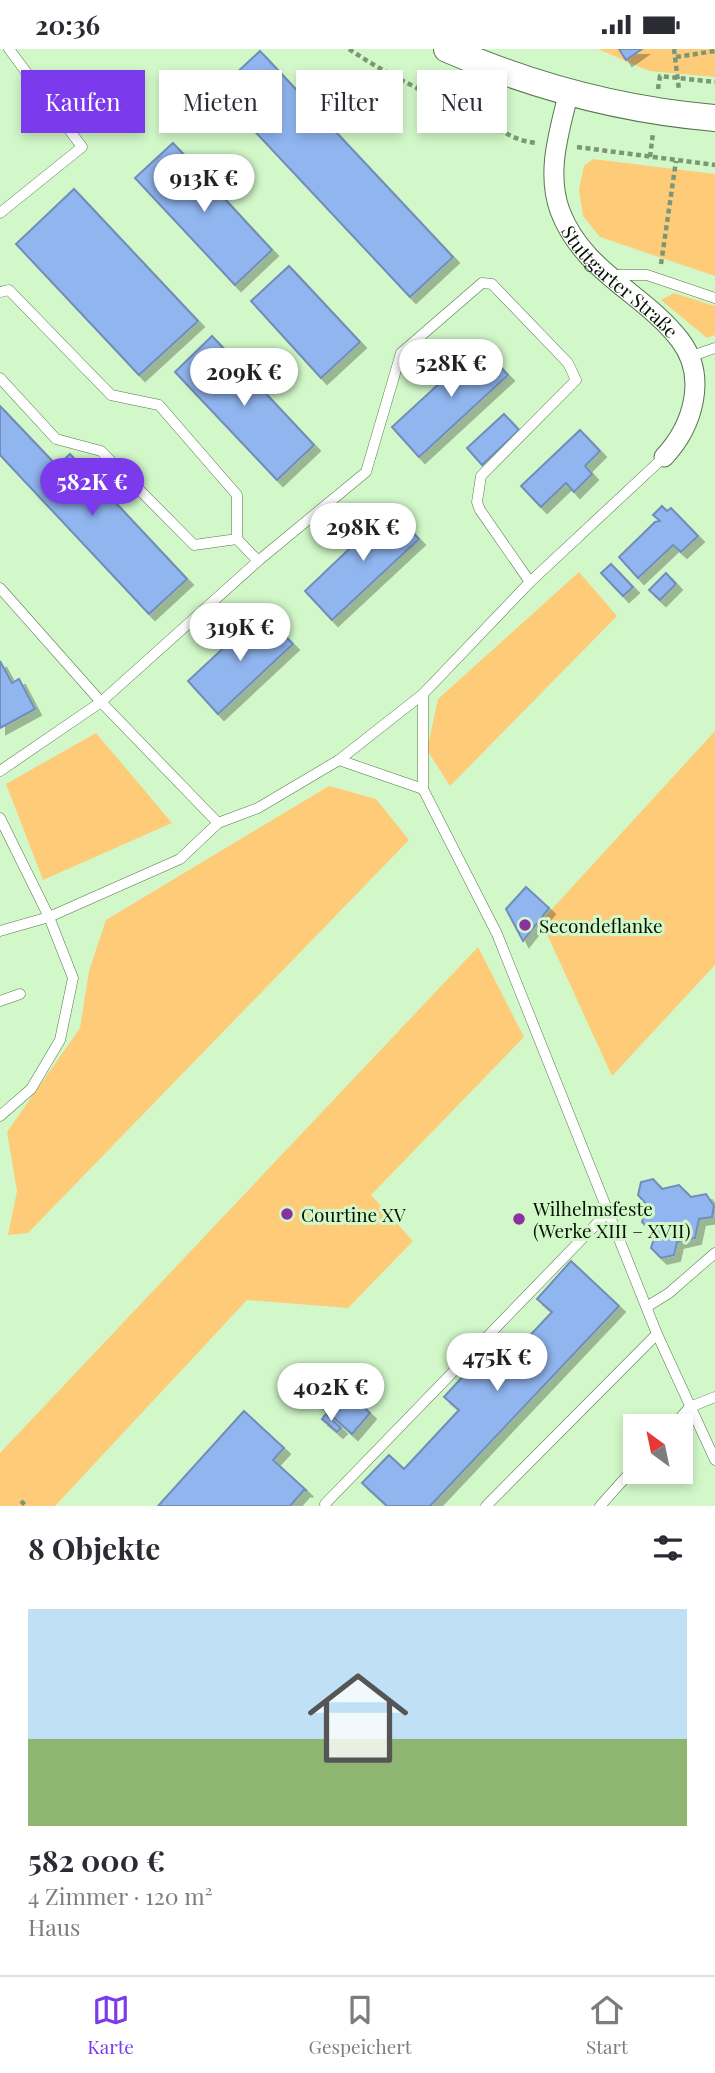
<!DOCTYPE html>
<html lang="de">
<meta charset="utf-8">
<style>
body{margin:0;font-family:"Playfair Display",serif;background:#f7f7f7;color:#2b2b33;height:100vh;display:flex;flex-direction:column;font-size:26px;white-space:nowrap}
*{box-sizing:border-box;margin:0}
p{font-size:23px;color:#7c7c81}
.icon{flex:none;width:38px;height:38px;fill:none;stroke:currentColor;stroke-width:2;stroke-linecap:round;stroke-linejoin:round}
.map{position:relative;height:1457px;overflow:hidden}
.details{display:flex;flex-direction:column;background:#fff;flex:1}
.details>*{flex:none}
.top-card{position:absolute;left:21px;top:21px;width:674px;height:63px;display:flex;gap:14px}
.needle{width:46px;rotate:327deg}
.controls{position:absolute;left:623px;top:1365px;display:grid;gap:14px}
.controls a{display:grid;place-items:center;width:70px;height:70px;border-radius:0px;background:#fff;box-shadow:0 4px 10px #0003;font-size:35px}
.price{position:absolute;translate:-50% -60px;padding:0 16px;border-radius:24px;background:#fff;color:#222;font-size:23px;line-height:46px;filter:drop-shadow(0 2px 4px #0008)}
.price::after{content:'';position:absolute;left:50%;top:42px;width:21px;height:16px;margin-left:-10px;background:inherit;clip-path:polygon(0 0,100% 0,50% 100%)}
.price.active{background:#7c3aed;color:#fff}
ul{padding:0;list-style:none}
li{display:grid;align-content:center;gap:14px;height:371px;padding:0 28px}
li+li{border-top:2px solid #e1e1e2}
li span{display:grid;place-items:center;height:217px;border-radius:0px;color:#555}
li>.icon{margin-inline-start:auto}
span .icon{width:126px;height:126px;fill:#fffc;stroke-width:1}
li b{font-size:30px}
h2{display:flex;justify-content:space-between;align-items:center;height:84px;padding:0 28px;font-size:30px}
.pill{padding:0 24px;border-radius:0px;background:#fff;box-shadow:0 4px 10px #0003;font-size:24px;line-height:63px}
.pill.active{background:#7c3aed;color:#fff}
.status{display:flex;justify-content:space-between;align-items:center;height:49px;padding:0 35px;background:#fff;direction:ltr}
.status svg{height:19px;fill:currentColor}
.dock{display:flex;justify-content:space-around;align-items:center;height:98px;border-top:2px solid #e1e1e2;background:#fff;font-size:19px;color:#7c7c81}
.dock a{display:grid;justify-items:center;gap:4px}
.dock .active{color:#7c3aed}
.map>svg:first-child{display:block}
.green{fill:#fecc78}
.building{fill:#90b5ef;stroke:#718dba;stroke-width:2;filter:url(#shadow)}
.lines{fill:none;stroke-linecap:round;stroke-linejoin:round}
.lane-casing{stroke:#56774d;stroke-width:11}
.street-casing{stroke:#56774d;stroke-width:21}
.secondary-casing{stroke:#56774d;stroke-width:28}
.path{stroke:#7c9776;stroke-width:4.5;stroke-dasharray:5 3.5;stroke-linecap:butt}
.lane{stroke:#fff;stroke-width:10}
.street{stroke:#fff;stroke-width:19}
.secondary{stroke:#fff;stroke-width:26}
.poi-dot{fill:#8a329f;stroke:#d2f8c9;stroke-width:2.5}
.labels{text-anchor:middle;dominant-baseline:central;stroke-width:6;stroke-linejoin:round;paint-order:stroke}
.street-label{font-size:19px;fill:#051103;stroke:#d2f8c9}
.poi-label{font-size:19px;fill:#051103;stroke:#d2f8c9;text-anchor:start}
</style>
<div class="status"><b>20:36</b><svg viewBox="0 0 49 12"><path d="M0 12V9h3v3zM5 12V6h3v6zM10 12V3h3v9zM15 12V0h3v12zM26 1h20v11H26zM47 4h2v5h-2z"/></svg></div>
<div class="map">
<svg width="715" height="1457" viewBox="0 0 715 1457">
<defs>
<filter id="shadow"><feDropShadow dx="6" dy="6" stdDeviation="0" flood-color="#0004"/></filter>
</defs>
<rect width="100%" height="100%" fill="#d2f8c9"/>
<g class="green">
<path d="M 598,0 L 715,0 L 715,28 L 649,22 Z"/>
<path d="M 593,110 L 715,125 L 715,227 L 600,188 L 583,167 L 579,141 L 584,117 Z"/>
<path d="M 674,244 L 715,257 L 715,286 L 707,289 L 661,251 Z"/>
<path d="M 579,523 L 617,567 L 450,737 L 427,701 L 438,650 Z"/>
<path d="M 715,682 L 715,916 L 612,1027 L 541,872 Z"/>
<path d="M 96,684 L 172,774 L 43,831 L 6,735 Z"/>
<path d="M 329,737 L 376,750 L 409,791 L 28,1184 L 8,1186 L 17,1142 L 7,1083 L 80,979 L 89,922 L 106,871 Z"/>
<path d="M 478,898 L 524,988 L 371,1146 L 413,1192 L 348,1259 L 247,1251 L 55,1457 L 0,1457 L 0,1404 Z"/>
</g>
<g class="building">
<path d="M 619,0 L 642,0 L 626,11 Z"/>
<path d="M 260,2 L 453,208 L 410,248 L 217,42 Z"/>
<path d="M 173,94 L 272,201 L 235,236 L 135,129 Z"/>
<path d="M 74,140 L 198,272 L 139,326 L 16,195 Z"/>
<path d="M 289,217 L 360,293 L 321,329 L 251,252 Z"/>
<path d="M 212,287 L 314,396 L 277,431 L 175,323 Z"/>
<path d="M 475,291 L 508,326 L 419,408 L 392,378 L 455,320 L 450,315 Z"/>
<path d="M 0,357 L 57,417 L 70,405 L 187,530 L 149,565 L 0,406 Z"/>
<path d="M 504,365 L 519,381 L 482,416 L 467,399 Z"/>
<path d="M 580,381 L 600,402 L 585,417 L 592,425 L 574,443 L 566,434 L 541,458 L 521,437 Z"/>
<path d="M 387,456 L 419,490 L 332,571 L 305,542 L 367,483 L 362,478 Z"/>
<path d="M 662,457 L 667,462 L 671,459 L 698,487 L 681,503 L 673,496 L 638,529 L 619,508 L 655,473 L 660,472 L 653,466 Z"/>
<path d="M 611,515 L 633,538 L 623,547 L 601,524 Z"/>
<path d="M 666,524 L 676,535 L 660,551 L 649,541 Z"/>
<path d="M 262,563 L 293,595 L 218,665 L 188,632 Z"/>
<path d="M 0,612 L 12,634 L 19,630 L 35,660 L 0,679 Z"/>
<path d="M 526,838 L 549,859 L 523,892 L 506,860 Z"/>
<path d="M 653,1130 L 662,1140 L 679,1136 L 691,1148 L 706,1145 L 714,1157 L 712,1168 L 699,1170 L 695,1189 L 677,1193 L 674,1206 L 661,1209 L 651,1199 L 655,1186 L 642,1173 L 647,1156 L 638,1146 L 641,1133 Z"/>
<path d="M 571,1212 L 619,1257 L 430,1457 L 387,1457 L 362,1434 L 389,1406 L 404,1420 L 459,1361 L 444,1348 L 489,1299 L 505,1313 L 552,1263 L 537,1250 Z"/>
<path d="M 344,1320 L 367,1341 L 357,1352 L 370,1364 L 352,1385 L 314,1351 L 318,1347 L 314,1344 L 323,1334 L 328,1338 Z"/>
<path d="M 244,1362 L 284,1399 L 273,1411 L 307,1442 L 304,1441 L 290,1457 L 158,1457 Z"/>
<path d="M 326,1365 L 341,1379 L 337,1383 L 322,1370 Z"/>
</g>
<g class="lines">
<g class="lane-casing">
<g id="lane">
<path d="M 0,164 L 82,98 L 9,0"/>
<path d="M 608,226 L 647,226 L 715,249"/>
<path d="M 0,243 L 9,241 L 111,346 L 159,356 L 237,446 L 237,490 L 258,512 L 366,423 L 401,304 L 482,234 L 492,235 L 568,314 L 576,331 L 481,427 L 477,453 L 480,461 L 530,533"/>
<path d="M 689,308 L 715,299"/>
<path d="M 0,329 L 56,390 L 101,402 L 194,496 L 237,490"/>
<path d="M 664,408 L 530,533 L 423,645 L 423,740 L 497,885 L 657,1285 L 715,1411"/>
<path d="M 0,539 L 101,653 L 218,774 L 258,759 L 339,711 L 423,740"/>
<path d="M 339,711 L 423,645"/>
<path d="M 0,722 L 101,653 L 258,512"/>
<path d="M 0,769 L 49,868 L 73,929 L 60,991 L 31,1040 L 0,1067"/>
<path d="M 0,882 L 49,868 L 180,810 L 218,774"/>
<path d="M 0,952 L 20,945"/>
<path d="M 648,1257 L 669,1244 L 715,1204"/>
<path d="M 673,1377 L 690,1358 L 715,1348"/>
<path d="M 325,1455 L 608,1163"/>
<path d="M 486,1457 L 657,1285"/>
<path d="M 600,1457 L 635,1418"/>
</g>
</g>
<g class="street-casing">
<g id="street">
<path id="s1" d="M 568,46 C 559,84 546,123 560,162 C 583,223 644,244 680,291 C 708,328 693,377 664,408"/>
</g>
</g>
<g class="secondary-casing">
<path id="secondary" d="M 447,0 C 534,38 620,61 715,69"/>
</g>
<g class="path">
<path d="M 349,0 C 390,28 434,47 478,69 C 503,80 509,91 537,94"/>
<path d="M 674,0 L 679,41"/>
<path d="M 676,8 L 715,2"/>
<path d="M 658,40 L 660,27 L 715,33"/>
<path d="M 577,98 L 715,116"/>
<path d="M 650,108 L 653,84"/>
<path d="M 661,215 L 676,112"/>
<path d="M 21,1452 L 26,1457"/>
</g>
<use href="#lane" class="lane"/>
<use href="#street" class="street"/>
<use href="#secondary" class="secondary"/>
</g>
<g class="poi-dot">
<circle cx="525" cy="876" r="7"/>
<circle cx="287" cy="1165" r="7"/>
<circle cx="519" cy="1170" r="7"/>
</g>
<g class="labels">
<g class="street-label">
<text stroke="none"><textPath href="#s1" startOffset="212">Stuttgarter Straße</textPath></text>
</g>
<g class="poi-label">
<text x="539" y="876">Secondeflanke</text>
<text x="533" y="1159">Wilhelmsfeste<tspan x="533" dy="22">(Werke XIII – XVII)</tspan></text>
<text x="301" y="1165">Courtine XV</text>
</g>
</g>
</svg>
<div class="controls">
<a><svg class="needle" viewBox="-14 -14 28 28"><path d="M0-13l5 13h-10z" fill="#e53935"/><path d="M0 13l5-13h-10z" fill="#7c7c81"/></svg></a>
</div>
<b class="price" style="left:204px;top:165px">913K €</b>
<b class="price" style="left:451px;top:350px">528K €</b>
<b class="price" style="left:244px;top:359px">209K €</b>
<b class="price active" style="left:92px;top:469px">582K €</b>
<b class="price" style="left:363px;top:514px">298K €</b>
<b class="price" style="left:240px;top:614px">319K €</b>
<b class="price" style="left:497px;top:1344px">475K €</b>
<b class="price" style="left:331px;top:1374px">402K €</b>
<div class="top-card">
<a class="pill active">Kaufen</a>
<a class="pill">Mieten</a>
<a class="pill">Filter</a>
<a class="pill">Neu</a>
</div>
</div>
<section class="details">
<h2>8 Objekte<svg class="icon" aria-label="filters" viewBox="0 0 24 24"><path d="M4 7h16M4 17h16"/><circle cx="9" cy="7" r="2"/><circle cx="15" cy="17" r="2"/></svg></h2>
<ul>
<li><span style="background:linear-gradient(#bfe0f5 60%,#8fb573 0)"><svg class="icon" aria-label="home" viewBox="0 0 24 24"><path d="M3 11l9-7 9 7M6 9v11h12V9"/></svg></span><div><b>582 000 €</b><p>4 Zimmer · 120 m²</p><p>Haus</p></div></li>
</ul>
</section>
<nav class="dock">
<a class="active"><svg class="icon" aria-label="map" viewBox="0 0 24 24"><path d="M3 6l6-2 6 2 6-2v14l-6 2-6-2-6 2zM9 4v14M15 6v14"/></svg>Karte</a>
<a><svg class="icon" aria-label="saved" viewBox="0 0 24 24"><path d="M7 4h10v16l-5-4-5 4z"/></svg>Gespeichert</a>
<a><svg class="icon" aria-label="home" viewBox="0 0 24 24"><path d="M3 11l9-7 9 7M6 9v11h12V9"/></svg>Start</a>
</nav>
